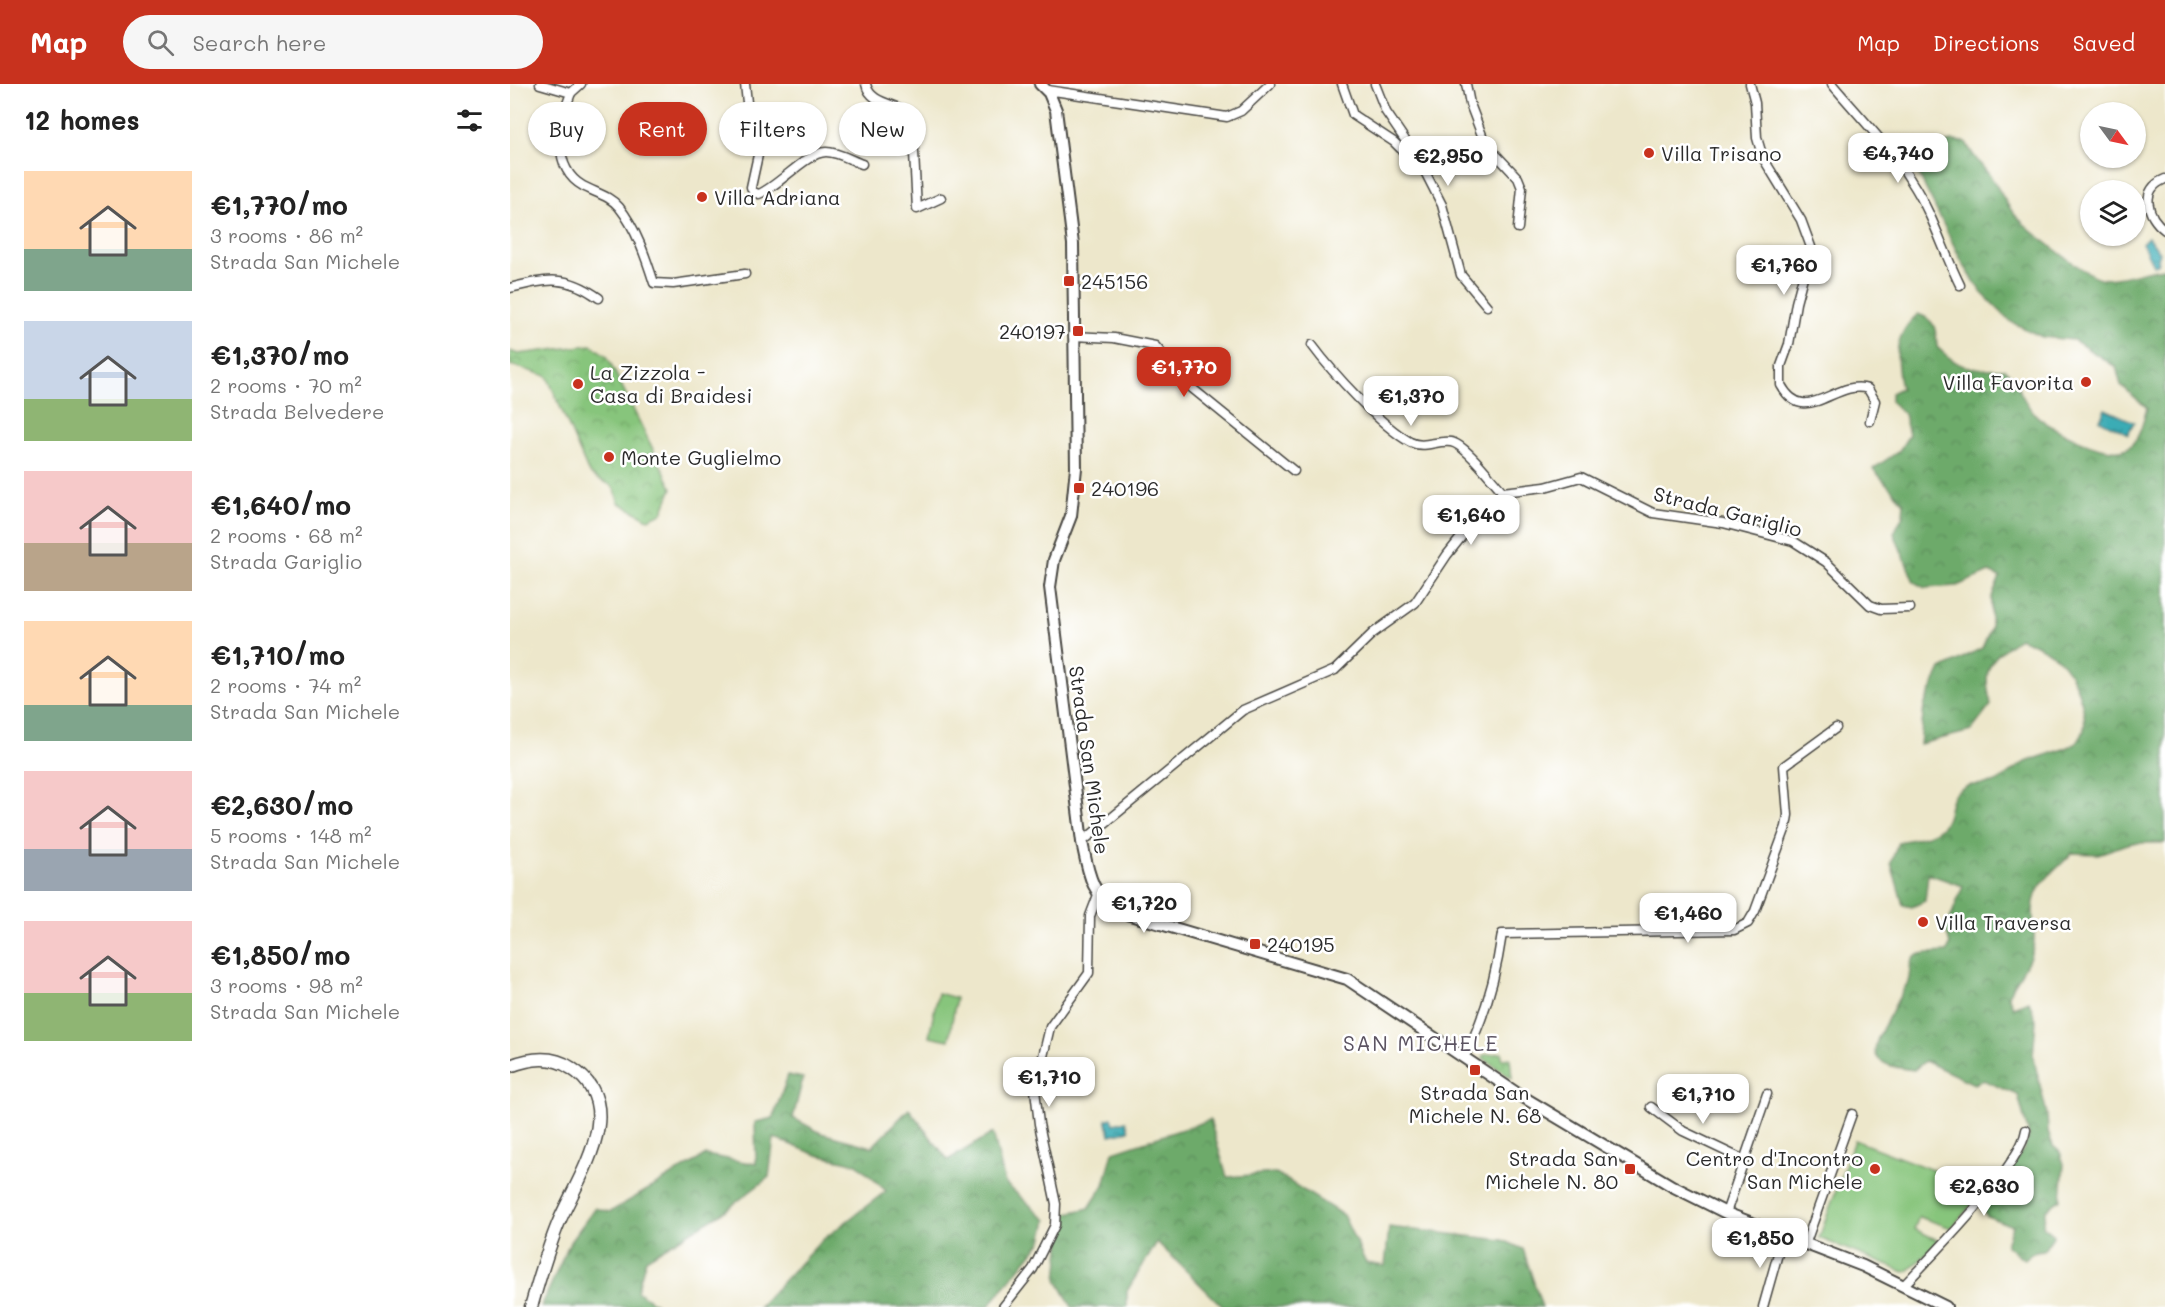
<!DOCTYPE html>
<meta charset="utf-8">
<style>
body{margin:0;font-family:Mali,sans-serif;background:#f6f6f6;color:#222;height:100vh;display:flex;flex-direction:column;font-size:22px;white-space:nowrap}
*{box-sizing:border-box;margin:0}
p{font-size:20px;color:#767676}
.icon{flex:none;width:33px;height:33px;fill:none;stroke:currentColor;stroke-width:2;stroke-linecap:round;stroke-linejoin:round}
.map{position:relative;flex:1;overflow:hidden}
.sheet{display:flex;flex-direction:column;background:#fff;width:510px}
.sheet>*{flex:none}
.hud{position:absolute;left:18px;top:18px;width:570px;height:54px;display:flex;gap:12px}
.needle{width:39px;rotate:123deg}
.buttons{position:absolute;left:1570px;top:18px;display:grid;gap:12px}
.buttons a{display:grid;place-items:center;width:66px;height:66px;border-radius:50%;background:#fff;box-shadow:0 2px 4px #0004;font-size:30px}
.price{position:absolute;translate:-50% -51px;padding:0 14px;border-radius:12px;background:#fff;color:#222;font-size:20px;line-height:39px;filter:drop-shadow(0 2px 3px #0008)}
.price::after{content:'';position:absolute;left:50%;top:36px;width:18px;height:14px;margin-left:-9px;background:inherit;clip-path:polygon(0 0,100% 0,50% 100%)}
.price.on{background:#c8321e;color:#fff}
ul{padding:0;list-style:none}
li{display:flex;align-items:center;gap:18px;height:150px;padding:0 24px}
li span{display:grid;place-items:center;flex:none;width:168px;height:120px;border-radius:0px;color:#555}
li>.icon{margin-inline-start:auto}
span .icon{width:72px;height:72px;fill:#fffc;stroke-width:1}
li b{font-size:26px}
h2{display:flex;justify-content:space-between;align-items:center;height:72px;padding:0 24px;font-size:26px}
.pill{padding:0 21px;border-radius:27px;background:#fff;box-shadow:0 2px 4px #0004;font-size:21px;line-height:54px}
.pill.on{background:#c8321e;color:#fff}
header{display:flex;align-items:center;gap:36px;box-sizing:border-box;height:84px;padding:0 30px;background:#c8321e;color:#fff}
header strong{font-size:28px}
nav{display:flex;gap:33px;margin-inline-start:auto;font-size:21px}
.search{width:420px;height:54px;background:#f6f6f6;display:flex;align-items:center;gap:15px;box-sizing:border-box;padding:0 21px;border-radius:33px;color:#767676;font-size:22px}
main{display:flex;flex:1;min-height:0}
.map>svg:first-child{display:block}
.forest{fill:url(#forest-crowns);stroke:#4c6a4b;stroke-width:1.5}
.park{fill:url(#park-crowns);stroke:#597853;stroke-width:1.5}
.garden{fill:#87c57b;stroke:#597853;stroke-width:1.5}
.water{fill:url(#water-ripples);stroke:#326c70;stroke-width:1.5}
.lines{fill:none;stroke-linecap:round;stroke-linejoin:round}
.minor-casing{stroke:#484743;stroke-width:11}
.tertiary-casing{stroke:#484743;stroke-width:14}
.secondary-casing{stroke:#484743;stroke-width:15}
.minor{stroke:#fff;stroke-width:8}
.tertiary{stroke:#fff;stroke-width:10}
.secondary{stroke:#fff;stroke-width:12}
.poi-dot{fill:#c8321e;stroke:#fff;stroke-width:2}
.labels{text-anchor:middle;dominant-baseline:central;stroke-width:5;stroke-linejoin:round;paint-order:stroke}
.poi-label{font-size:20px;fill:#2b2b2b;stroke:#fff;text-anchor:start}
.street-label{font-size:20px;fill:#2b2b2b;stroke:#fff}
.neighbourhood-label{font-size:21px;letter-spacing:1.5px;fill:#5c5462;stroke:#fff}
</style>
<header>
<strong>Map</strong>
<div class="search"><svg class="icon" aria-label="search" viewBox="0 0 24 24"><circle cx="10" cy="10" r="6"/><path d="M15 15l6 6"/></svg>Search here</div>
<nav><a>Map</a><a>Directions</a><a>Saved</a></nav>
</header>
<main>
<section class="sheet">
<h2>12 homes<svg class="icon" aria-label="filters" viewBox="0 0 24 24"><path d="M4 7h16M4 17h16"/><circle cx="9" cy="7" r="2"/><circle cx="15" cy="17" r="2"/></svg></h2>
<ul>
<li><span style="background:linear-gradient(#ffd9b3 65%,#7fa58c 0)"><svg class="icon" aria-label="home" viewBox="0 0 24 24"><path d="M3 11l9-7 9 7M6 9v11h12V9"/></svg></span><div><b>€1,770/mo</b><p>3 rooms · 86 m²</p><p>Strada San Michele</p></div></li>
<li><span style="background:linear-gradient(#c9d6e8 65%,#8fb573 0)"><svg class="icon" aria-label="home" viewBox="0 0 24 24"><path d="M3 11l9-7 9 7M6 9v11h12V9"/></svg></span><div><b>€1,370/mo</b><p>2 rooms · 70 m²</p><p>Strada Belvedere</p></div></li>
<li><span style="background:linear-gradient(#f6c9c9 60%,#b9a48a 0)"><svg class="icon" aria-label="home" viewBox="0 0 24 24"><path d="M3 11l9-7 9 7M6 9v11h12V9"/></svg></span><div><b>€1,640/mo</b><p>2 rooms · 68 m²</p><p>Strada Gariglio</p></div></li>
<li><span style="background:linear-gradient(#ffd9b3 70%,#7fa58c 0)"><svg class="icon" aria-label="home" viewBox="0 0 24 24"><path d="M3 11l9-7 9 7M6 9v11h12V9"/></svg></span><div><b>€1,710/mo</b><p>2 rooms · 74 m²</p><p>Strada San Michele</p></div></li>
<li><span style="background:linear-gradient(#f6c9c9 65%,#9aa5b1 0)"><svg class="icon" aria-label="home" viewBox="0 0 24 24"><path d="M3 11l9-7 9 7M6 9v11h12V9"/></svg></span><div><b>€2,630/mo</b><p>5 rooms · 148 m²</p><p>Strada San Michele</p></div></li>
<li><span style="background:linear-gradient(#f6c9c9 60%,#8fb573 0)"><svg class="icon" aria-label="home" viewBox="0 0 24 24"><path d="M3 11l9-7 9 7M6 9v11h12V9"/></svg></span><div><b>€1,850/mo</b><p>3 rooms · 98 m²</p><p>Strada San Michele</p></div></li>
</ul>
</section>
<div class="map">
<svg width="1655" height="1223" viewBox="0 0 1655 1223">
<defs>
<pattern id="forest-crowns" width="20" height="18" patternUnits="userSpaceOnUse" patternTransform="scale(1.5)"><rect width="20" height="18" fill="#6daa6b"/><path d="M2 6a3 3 0 1 1 6 0M12 15a3 3 0 1 1 6 0" fill="none" stroke="#5a8b58"/></pattern>
<pattern id="park-crowns" width="20" height="18" patternUnits="userSpaceOnUse" patternTransform="scale(1.5)"><rect width="20" height="18" fill="#87c57b"/><path d="M2 6a3 3 0 1 1 6 0M12 15a3 3 0 1 1 6 0" fill="none" stroke="#6fa065"/></pattern>
<pattern id="water-ripples" width="26" height="14" patternUnits="userSpaceOnUse" patternTransform="scale(1.5)"><rect width="26" height="14" fill="#3aacb5"/><path d="M2 4q2-2 4 0t4 0M15 11q2-2 4 0t4 0" fill="none" stroke="#318c93"/></pattern>
</defs>
<rect width="100%" height="100%" fill="#fff"/>
<filter id="ink" filterUnits="userSpaceOnUse"><feTurbulence type="fractalNoise" baseFrequency=".0167" numOctaves="2"/><feDisplacementMap in="SourceGraphic" scale="12" xChannelSelector="R" yChannelSelector="G"/><feConvolveMatrix kernelMatrix="1 2 1 2 8 2 1 2 1" color-interpolation-filters="sRGB"/></filter>
<filter id="wash" filterUnits="userSpaceOnUse"><feTurbulence type="fractalNoise" baseFrequency=".008" numOctaves="4" result="noise"/><feDisplacementMap in="SourceGraphic" scale="24" xChannelSelector="R" yChannelSelector="G"/><feGaussianBlur stdDeviation="1.35" result="paint"/><feColorMatrix in="noise" values="0 0 0 0 0 0 0 0 0 0 0 0 0 0 0 0 0 1.4 0 .05"/><feComposite in="paint" operator="in"/></filter>
<g filter="url(#wash)">
<rect width="100%" height="100%" fill="#ede7cb"/>
<g class="forest">
<path d="M 1441,57 L 1456,58 C 1462,72 1471,80 1480,92 C 1489,104 1495,119 1505,131 C 1518,145 1573,190 1590,194 C 1605,198 1636,185 1654,184 L 1655,186 L 1655,759 L 1621,759 L 1588,770 L 1562,769 C 1550,783 1532,794 1526,811 C 1520,826 1525,842 1524,857 C 1523,875 1506,896 1498,911 L 1503,923 L 1519,917 L 1526,936 L 1523,972 L 1537,1030 L 1538,1047 L 1543,1062 L 1550,1068 L 1554,1080 L 1551,1115 L 1536,1126 L 1533,1142 L 1544,1151 L 1534,1166 L 1526,1167 L 1514,1175 L 1496,1161 L 1502,1142 L 1477,1132 L 1472,1126 L 1475,1119 L 1514,1065 L 1519,1052 L 1508,1011 L 1473,996 L 1464,1000 L 1415,977 L 1404,986 C 1352,980 1361,965 1381,929 C 1386,919 1391,909 1397,900 C 1402,892 1397,881 1404,874 C 1411,867 1428,869 1437,868 L 1440,861 L 1436,845 L 1453,802 L 1418,790 L 1415,817 L 1402,823 L 1393,821 L 1381,779 L 1388,758 C 1403,755 1429,752 1436,736 C 1441,725 1438,715 1448,707 C 1458,698 1471,702 1483,699 C 1494,696 1503,684 1514,679 C 1554,661 1589,669 1569,610 C 1558,576 1541,566 1509,554 C 1478,576 1472,583 1481,621 L 1461,647 L 1410,660 L 1414,622 L 1431,585 L 1472,564 L 1481,543 L 1481,515 L 1490,493 L 1479,488 L 1447,502 L 1415,504 L 1404,498 L 1384,449 L 1393,431 L 1394,419 L 1363,385 L 1389,367 L 1399,351 L 1394,330 L 1381,318 L 1381,309 L 1391,304 C 1385,274 1383,251 1408,230 C 1426,236 1426,246 1427,263 C 1453,288 1460,284 1495,285 C 1509,298 1511,317 1525,330 C 1538,344 1599,375 1617,364 C 1630,357 1633,337 1637,324 L 1611,301 L 1606,283 L 1564,256 L 1532,253 L 1501,238 L 1471,208 L 1453,180 L 1406,85 L 1405,74 Z"/>
<path d="M 278,991 L 293,994 L 283,1034 L 311,1049 L 362,1063 L 399,1025 L 438,1076 L 483,1049 L 495,1099 L 537,1136 L 532,1157 L 478,1223 L 249,1223 L 311,1157 L 376,1107 L 347,1080 L 307,1071 L 264,1054 L 259,1093 L 215,1127 L 136,1175 L 127,1207 L 150,1223 L 31,1223 L 60,1158 L 85,1124 L 100,1128 L 196,1071 L 246,1080 L 245,1038 L 263,1034 Z"/>
<path d="M 700,1036 L 717,1093 L 766,1089 L 833,1131 L 856,1179 L 875,1182 L 879,1143 L 993,1156 L 1013,1165 L 1032,1223 L 713,1223 L 647,1158 L 617,1207 L 617,1223 L 562,1223 L 547,1196 L 553,1130 L 579,1124 L 594,1101 L 603,1068 Z"/>
</g>
<g class="park">
<path d="M 81,261 L 97,272 L 162,404 L 152,429 L 138,435 L 108,418 C 105,392 92,404 78,387 L 37,292 L 0,281 L 0,267 L 8,270 Z"/>
<path d="M 992,969 L 992,975 L 1000,974 L 1002,994 L 973,974 L 974,971 Z"/>
</g>
<g class="garden">
<path d="M 428,909 L 446,914 L 439,956 L 419,952 Z"/>
<path d="M 1344,1056 L 1475,1106 L 1441,1144 L 1409,1133 L 1404,1145 L 1428,1156 L 1421,1166 L 1398,1187 L 1394,1188 L 1309,1154 Z"/>
</g>
<g class="water">
<path d="M 1638,153 L 1650,169 L 1647,180 L 1643,181 L 1632,159 Z"/>
<path d="M 1595,325 L 1624,338 L 1618,350 L 1590,336 Z"/>
<path d="M 602,1034 L 604,1040 L 616,1037 L 619,1047 L 600,1051 L 596,1035 Z"/>
</g>
</g>
<g filter="url(#ink)">
<g class="lines">
<g class="minor-casing">
<g id="minor">
<path d="M 30,0 L 61,9 C 49,38 41,84 73,102 C 86,109 100,112 109,123 C 126,144 136,174 144,199 L 163,200 L 235,190"/>
<path d="M 235,0 L 238,28 L 248,71 L 241,103 L 243,108 L 249,110 C 269,102 297,68 316,68 C 328,68 341,76 352,80"/>
<path d="M 356,0 C 360,21 388,19 402,31 L 407,125 L 431,114"/>
<path d="M 832,0 L 843,31 L 884,58 L 912,86"/>
<path d="M 865,0 L 876,28 L 910,78 L 932,121 L 951,191 L 977,222"/>
<path d="M 956,0 L 960,20 L 975,59 L 1008,94 L 1012,104 L 1008,144"/>
<path d="M 1240,0 L 1245,19 L 1247,54 L 1253,74 L 1291,136 L 1301,163 L 1286,219 L 1279,260 L 1271,282 L 1271,301 C 1295,345 1326,294 1358,305 L 1365,317 L 1360,337"/>
<path d="M 1322,0 C 1348,31 1379,62 1401,97 C 1423,130 1433,167 1450,201"/>
<path d="M 537,6 L 717,33 L 731,27 L 760,0"/>
<path d="M 61,9 L 71,0"/>
<path d="M 1655,95 C 1630,105 1636,132 1655,146"/>
<path d="M 0,204 C 37,195 56,190 89,214"/>
<path d="M 563,252 L 604,254 L 645,262 L 683,305 L 784,387"/>
<path d="M 802,261 C 822,288 871,342 900,358 C 914,365 926,356 941,358 C 955,360 982,396 993,408"/>
<path d="M 572,758 L 733,626 L 825,586 L 863,549 L 905,519 L 937,471 L 968,432 L 993,408 L 1035,403 L 1071,393 L 1143,429 L 1213,439 L 1283,457 L 1316,478 L 1360,521 L 1371,525 L 1400,524"/>
<path d="M 954,973 C 974,936 986,892 992,850 L 1224,846 L 1238,839 L 1245,827 L 1276,743 L 1278,731 L 1274,682 L 1326,644"/>
<path d="M 1141,1023 L 1173,1047 L 1234,1076"/>
<path d="M 1216,1129 L 1257,1010"/>
<path d="M 1295,1161 L 1342,1030"/>
<path d="M 1394,1201 C 1422,1172 1511,1082 1516,1046"/>
<path d="M 493,1223 L 523,1185 L 545,1141 L 546,1120 L 529,1040 L 525,1006 L 540,943 L 579,889 L 580,832 L 588,811"/>
<path d="M 1253,1223 L 1273,1152"/>
</g>
</g>
<g class="tertiary-casing">
<path id="tertiary" d="M 530,0 L 539,9 L 546,26 L 563,160 L 566,384 L 561,432 L 544,476 L 540,503 L 572,758 C 578,787 581,813 610,828 L 837,895 L 1008,1010 L 1162,1102 L 1216,1129 L 1353,1182 L 1436,1223"/>
</g>
<g class="secondary-casing">
<path id="secondary" d="M 0,982 C 21,974 42,971 61,984 C 121,1022 67,1094 48,1140 C 37,1167 29,1195 21,1223"/>
</g>
<use href="#minor" class="minor"/>
<use href="#tertiary" class="tertiary"/>
<use href="#secondary" class="secondary"/>
</g>
</g>
<g class="poi-dot">
<circle cx="1139" cy="69" r="6"/>
<circle cx="192" cy="113" r="6"/>
<rect x="553" y="191" width="12" height="12" rx="3"/>
<rect x="562" y="241" width="12" height="12" rx="3"/>
<circle cx="1576" cy="298" r="6"/>
<circle cx="68" cy="300" r="6"/>
<circle cx="99" cy="373" r="6"/>
<rect x="563" y="398" width="12" height="12" rx="3"/>
<circle cx="1413" cy="838" r="6"/>
<rect x="739" y="854" width="12" height="12" rx="3"/>
<rect x="959" y="980" width="12" height="12" rx="3"/>
<rect x="1114" y="1079" width="12" height="12" rx="3"/>
<circle cx="1365" cy="1085" r="6"/>
</g>
<g class="labels">
<g class="poi-label">
<text x="1151" y="69">Villa Trisano</text>
<text x="204" y="113">Villa Adriana</text>
<text x="571" y="197">245156</text>
<text x="556" y="247" text-anchor="end">240197</text>
<text x="80" y="288">La Zizzola -<tspan x="80" dy="23">Casa di Braidesi</tspan></text>
<text x="1564" y="298" text-anchor="end">Villa Favorita</text>
<text x="111" y="373">Monte Guglielmo</text>
<text x="581" y="404">240196</text>
<text x="1425" y="838">Villa Traversa</text>
<text x="757" y="860">240195</text>
<text x="965" y="1008" text-anchor="middle">Strada San<tspan x="965" dy="23">Michele N. 68</tspan></text>
<text x="1108" y="1074" text-anchor="end">Strada San<tspan x="1108" dy="23">Michele N. 80</tspan></text>
<text x="1353" y="1074" text-anchor="end">Centro d'Incontro<tspan x="1353" dy="23">San Michele</tspan></text>
</g>
<g class="street-label">
<text transform="translate(1218 427) rotate(14)">Strada Gariglio</text>
<text transform="translate(580 676) rotate(82)">Strada San Michele</text>
</g>
<g class="neighbourhood-label">
<text x="911" y="958">SAN MICHELE</text>
</g>
</g>
</svg>
<div class="buttons">
<a><svg class="needle" viewBox="-14 -14 28 28"><path d="M0-13l5 13h-10z" fill="#e53935"/><path d="M0 13l5-13h-10z" fill="#767676"/></svg></a>
<a><svg class="icon" aria-label="layers" viewBox="0 0 24 24"><path d="M12 4l9 5-9 5-9-5zM3 14l9 5 9-5"/></svg></a>
</div>
<b class="price" style="left:1388px;top:100px">€4,740</b>
<b class="price" style="left:938px;top:103px">€2,950</b>
<b class="price" style="left:1274px;top:212px">€1,760</b>
<b class="price on" style="left:674px;top:314px">€1,770</b>
<b class="price" style="left:901px;top:343px">€1,370</b>
<b class="price" style="left:961px;top:462px">€1,640</b>
<b class="price" style="left:634px;top:850px">€1,720</b>
<b class="price" style="left:1178px;top:860px">€1,460</b>
<b class="price" style="left:539px;top:1024px">€1,710</b>
<b class="price" style="left:1193px;top:1041px">€1,710</b>
<b class="price" style="left:1474px;top:1133px">€2,630</b>
<b class="price" style="left:1250px;top:1185px">€1,850</b>
<div class="hud">
<a class="pill">Buy</a>
<a class="pill on">Rent</a>
<a class="pill">Filters</a>
<a class="pill">New</a>
</div>
</div>
</main>
